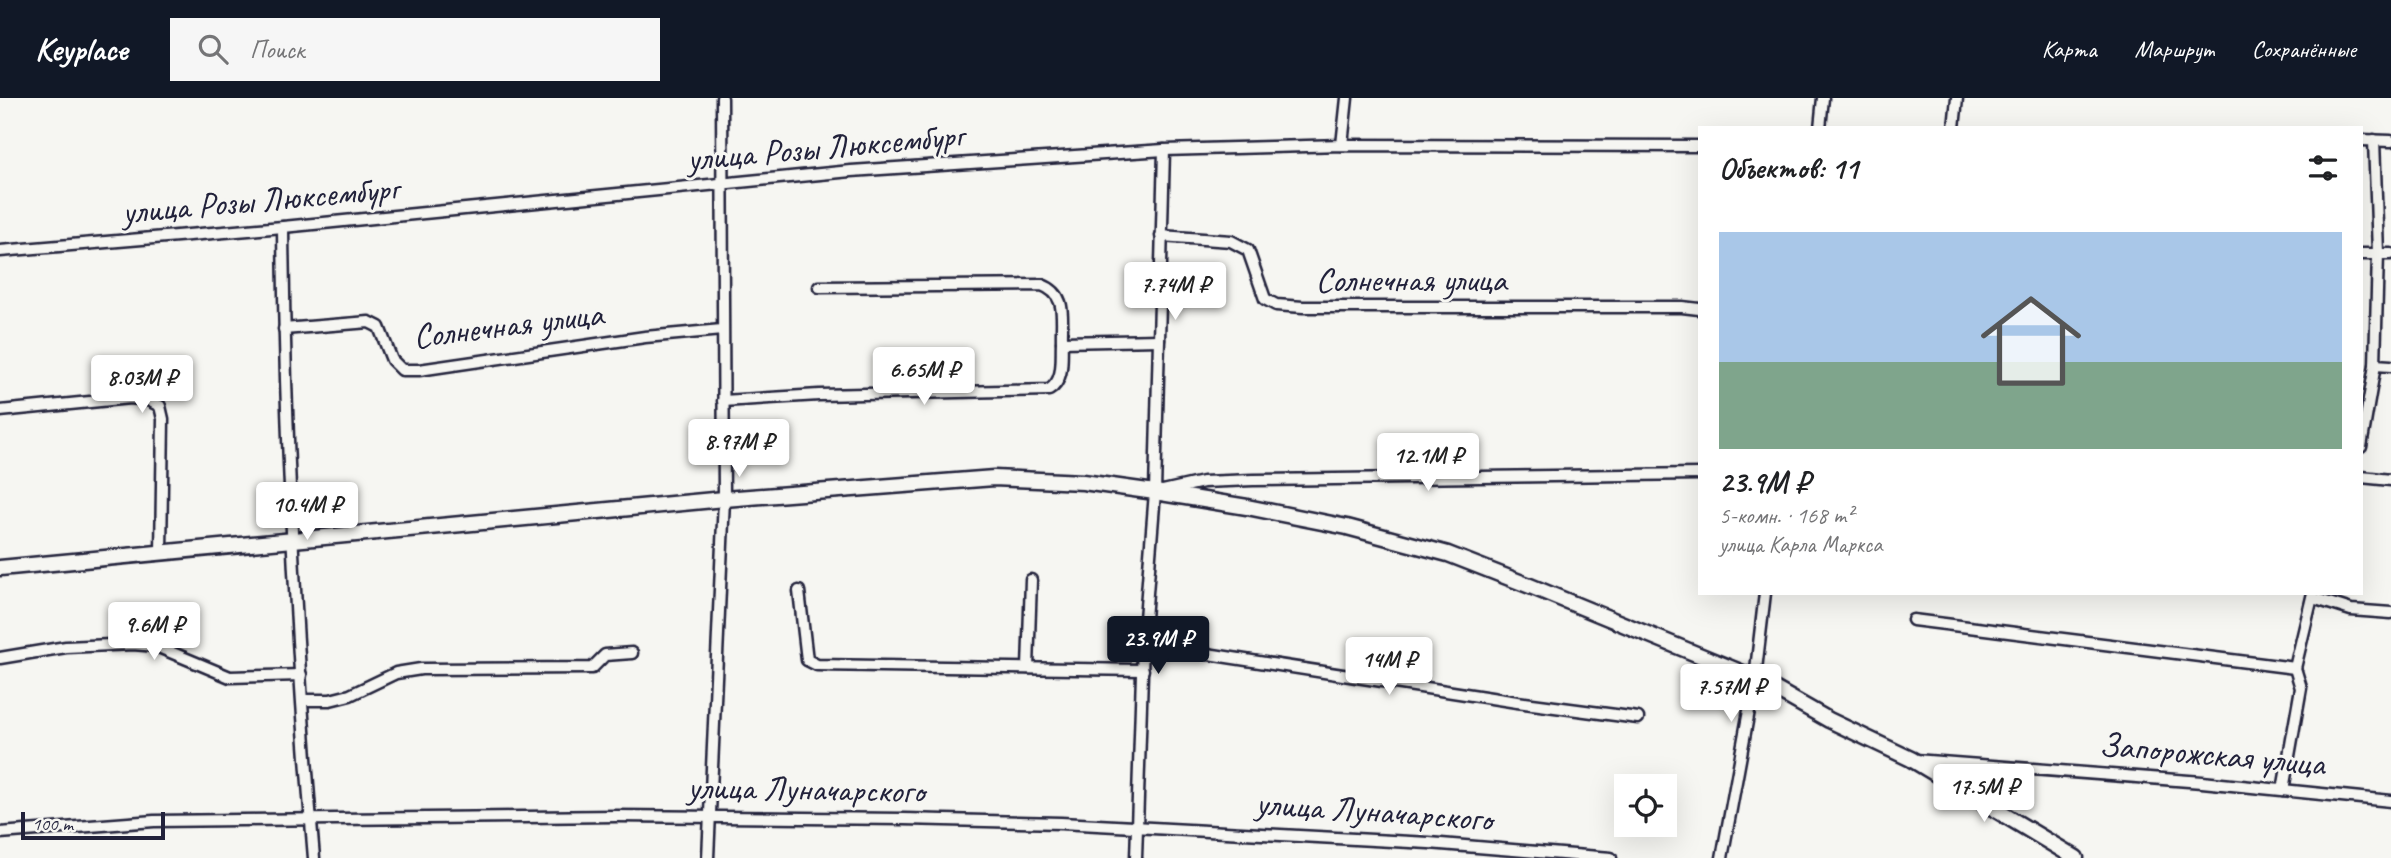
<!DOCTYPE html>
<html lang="ru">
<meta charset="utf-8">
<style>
body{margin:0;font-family:Caveat,sans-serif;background:#f6f6f6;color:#202124;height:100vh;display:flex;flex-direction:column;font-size:26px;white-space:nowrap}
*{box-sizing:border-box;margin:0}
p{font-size:23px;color:#757577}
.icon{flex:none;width:38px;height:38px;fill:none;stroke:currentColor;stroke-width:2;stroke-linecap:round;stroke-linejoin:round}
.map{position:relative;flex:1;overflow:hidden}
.side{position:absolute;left:1698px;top:28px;width:665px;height:469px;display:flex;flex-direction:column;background:#fff;border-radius:0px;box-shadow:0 7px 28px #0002}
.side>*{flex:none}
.buttons{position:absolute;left:1614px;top:676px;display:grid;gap:14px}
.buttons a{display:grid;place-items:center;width:63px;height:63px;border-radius:0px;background:#fff;box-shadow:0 7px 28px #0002;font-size:35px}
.scale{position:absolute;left:21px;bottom:18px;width:144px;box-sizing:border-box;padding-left:7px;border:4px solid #22223b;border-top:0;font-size:19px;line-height:24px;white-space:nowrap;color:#22223b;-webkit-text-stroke:5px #f6f6f2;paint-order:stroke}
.price{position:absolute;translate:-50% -60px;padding:0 16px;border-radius:7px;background:#fff;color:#222;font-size:23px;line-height:46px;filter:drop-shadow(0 2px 4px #0008)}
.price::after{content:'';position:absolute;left:50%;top:42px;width:21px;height:16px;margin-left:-10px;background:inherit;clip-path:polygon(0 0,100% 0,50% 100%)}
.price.active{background:#111827;color:#fff}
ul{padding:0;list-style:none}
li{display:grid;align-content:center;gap:14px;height:371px;padding:0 21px}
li+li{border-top:2px solid #e0e0e0}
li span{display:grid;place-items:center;height:217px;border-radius:0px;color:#555}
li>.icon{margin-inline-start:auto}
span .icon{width:126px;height:126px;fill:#fffc;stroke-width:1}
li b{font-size:30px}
h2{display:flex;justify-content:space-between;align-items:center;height:84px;padding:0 21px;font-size:30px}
header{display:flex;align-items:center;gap:42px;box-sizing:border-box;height:98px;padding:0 35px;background:#111827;color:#fff}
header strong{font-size:33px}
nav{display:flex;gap:38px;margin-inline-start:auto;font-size:24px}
.search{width:490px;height:63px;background:#f6f6f6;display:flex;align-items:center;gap:18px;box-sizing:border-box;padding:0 24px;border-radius:0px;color:#757577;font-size:26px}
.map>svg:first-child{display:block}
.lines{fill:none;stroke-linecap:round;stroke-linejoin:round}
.street-casing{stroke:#22223b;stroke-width:15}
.secondary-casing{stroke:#22223b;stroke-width:19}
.street{stroke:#f6f6f2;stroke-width:10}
.secondary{stroke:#f6f6f2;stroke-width:14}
.labels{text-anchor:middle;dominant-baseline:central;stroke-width:6;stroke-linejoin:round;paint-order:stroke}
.street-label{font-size:35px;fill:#22223b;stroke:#f6f6f2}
</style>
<header>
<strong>Keyplace</strong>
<div class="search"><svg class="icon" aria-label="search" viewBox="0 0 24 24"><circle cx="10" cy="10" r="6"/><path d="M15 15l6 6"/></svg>Поиск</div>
<nav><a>Карта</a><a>Маршрут</a><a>Сохранённые</a></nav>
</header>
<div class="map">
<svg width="2391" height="760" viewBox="0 0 2391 760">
<rect width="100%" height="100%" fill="#f6f6f2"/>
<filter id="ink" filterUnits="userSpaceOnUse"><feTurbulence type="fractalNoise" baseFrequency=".0143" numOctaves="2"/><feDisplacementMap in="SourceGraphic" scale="14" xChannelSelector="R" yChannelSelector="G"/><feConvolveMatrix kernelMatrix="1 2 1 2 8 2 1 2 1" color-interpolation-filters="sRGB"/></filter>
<g filter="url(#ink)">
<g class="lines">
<g class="street-casing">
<g id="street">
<path d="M 1820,30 L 1823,0"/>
<path d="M 1954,30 L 1957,0"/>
<path d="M 2361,42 L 2391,43"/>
<path d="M 1342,47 L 1347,0"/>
<path d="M 283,129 C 285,340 296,550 314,760"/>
<path d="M 1161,138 L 1231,143 L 1248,152 L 1265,201 L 1276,207 L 1303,209 L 1682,209 L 1699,211"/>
<path d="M 0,153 L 283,129 L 851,73 L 1164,52 L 1342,47 L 1699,48"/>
<path d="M 2361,156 L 2391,156"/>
<path d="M 819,189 L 1042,187 C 1068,197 1061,219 1062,244 L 1159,242"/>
<path d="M 284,231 L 369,224 L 379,229 L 392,262 L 402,272 L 419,272 L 645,239 L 722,232"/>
<path d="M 2375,267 L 2391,268"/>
<path d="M 723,303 L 819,297 L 1049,292 C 1065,282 1061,260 1062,244"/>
<path d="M 0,313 L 130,300 L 148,302 L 160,308 L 163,321 L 161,454"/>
<path d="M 2361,349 L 2375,267 L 2378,155 L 2374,42"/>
<path d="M 2361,379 L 2391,382"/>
<path d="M 1163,393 L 1203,384 L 1253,382 L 1699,376"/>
<path d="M 799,493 L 807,562 L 817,567 L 1143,572"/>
<path d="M 2313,500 L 2351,512 L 2391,515"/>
<path d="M 1913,522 L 2295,570"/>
<path d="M 1143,546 L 1517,604 L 1638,620"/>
<path d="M 0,560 L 66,549 L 133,546 L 156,548 L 230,579 L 301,577"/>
<path d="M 1028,570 L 1031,482"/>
<path d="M 303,602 L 330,602 L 350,597 L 396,575 L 421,571 L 592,570 L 605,557 L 632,555"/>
<path d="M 1915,662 L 2202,684 L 2391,703"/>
<path d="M 2283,692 L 2301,590 L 2295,570 L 2313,495"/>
<path d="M 0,735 L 154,723 L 617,718 L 904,721 L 1061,725 L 1429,745 L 1611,760"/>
<path d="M 708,760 L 724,401 L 722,0"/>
<path d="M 1136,760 L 1143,546 L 1155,394 L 1164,52"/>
<path d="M 1722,760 L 1755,580 L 1765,495"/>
</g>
</g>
<g class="secondary-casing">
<path id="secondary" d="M 0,470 L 724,401 L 994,380 L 1083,384 L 1155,394 L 1247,409 L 1347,429 L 1448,456 L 1530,488 L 1755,580 L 1829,622 L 1911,661 L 2076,760"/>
</g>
<use href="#street" class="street"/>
<use href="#secondary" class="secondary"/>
</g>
</g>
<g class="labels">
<g class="street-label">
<text transform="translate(825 49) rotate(-5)">улица Розы Люксембург</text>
<text transform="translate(260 102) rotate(-5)">улица Розы Люксембург</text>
<text x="1411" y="181">Солнечная улица</text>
<text transform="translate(508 227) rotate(-7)">Солнечная улица</text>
<text transform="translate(2212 656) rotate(5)">Запорожская улица</text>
<text transform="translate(806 691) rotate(1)">улица Луначарского</text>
<text transform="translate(1374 713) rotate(4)">улица Луначарского</text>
</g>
</g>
</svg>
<div class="buttons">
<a><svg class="icon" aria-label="locate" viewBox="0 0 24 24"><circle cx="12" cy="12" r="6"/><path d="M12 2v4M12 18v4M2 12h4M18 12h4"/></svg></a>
</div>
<div class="scale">100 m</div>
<b class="price" style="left:1175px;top:224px">7.74M ₽</b>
<b class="price" style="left:924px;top:309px">6.65M ₽</b>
<b class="price" style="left:142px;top:317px">8.03M ₽</b>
<b class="price" style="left:739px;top:381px">8.97M ₽</b>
<b class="price" style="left:1428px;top:395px">12.1M ₽</b>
<b class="price" style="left:307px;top:444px">10.4M ₽</b>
<b class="price" style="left:154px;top:564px">9.6M ₽</b>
<b class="price active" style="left:1158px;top:578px">23.9M ₽</b>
<b class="price" style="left:1389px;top:599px">14M ₽</b>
<b class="price" style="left:1731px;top:626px">7.57M ₽</b>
<b class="price" style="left:1984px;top:726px">17.5M ₽</b>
<section class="side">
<h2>Объектов: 11<svg class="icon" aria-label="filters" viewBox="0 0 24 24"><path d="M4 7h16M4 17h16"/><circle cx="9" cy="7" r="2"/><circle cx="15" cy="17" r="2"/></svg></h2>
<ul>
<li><span style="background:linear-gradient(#a9c7e8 60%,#7fa58c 0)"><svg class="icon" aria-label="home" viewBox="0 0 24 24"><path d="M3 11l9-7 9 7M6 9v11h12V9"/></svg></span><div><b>23.9M ₽</b><p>5-комн. · 168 m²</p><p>улица Карла Маркса</p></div></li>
</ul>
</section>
</div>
